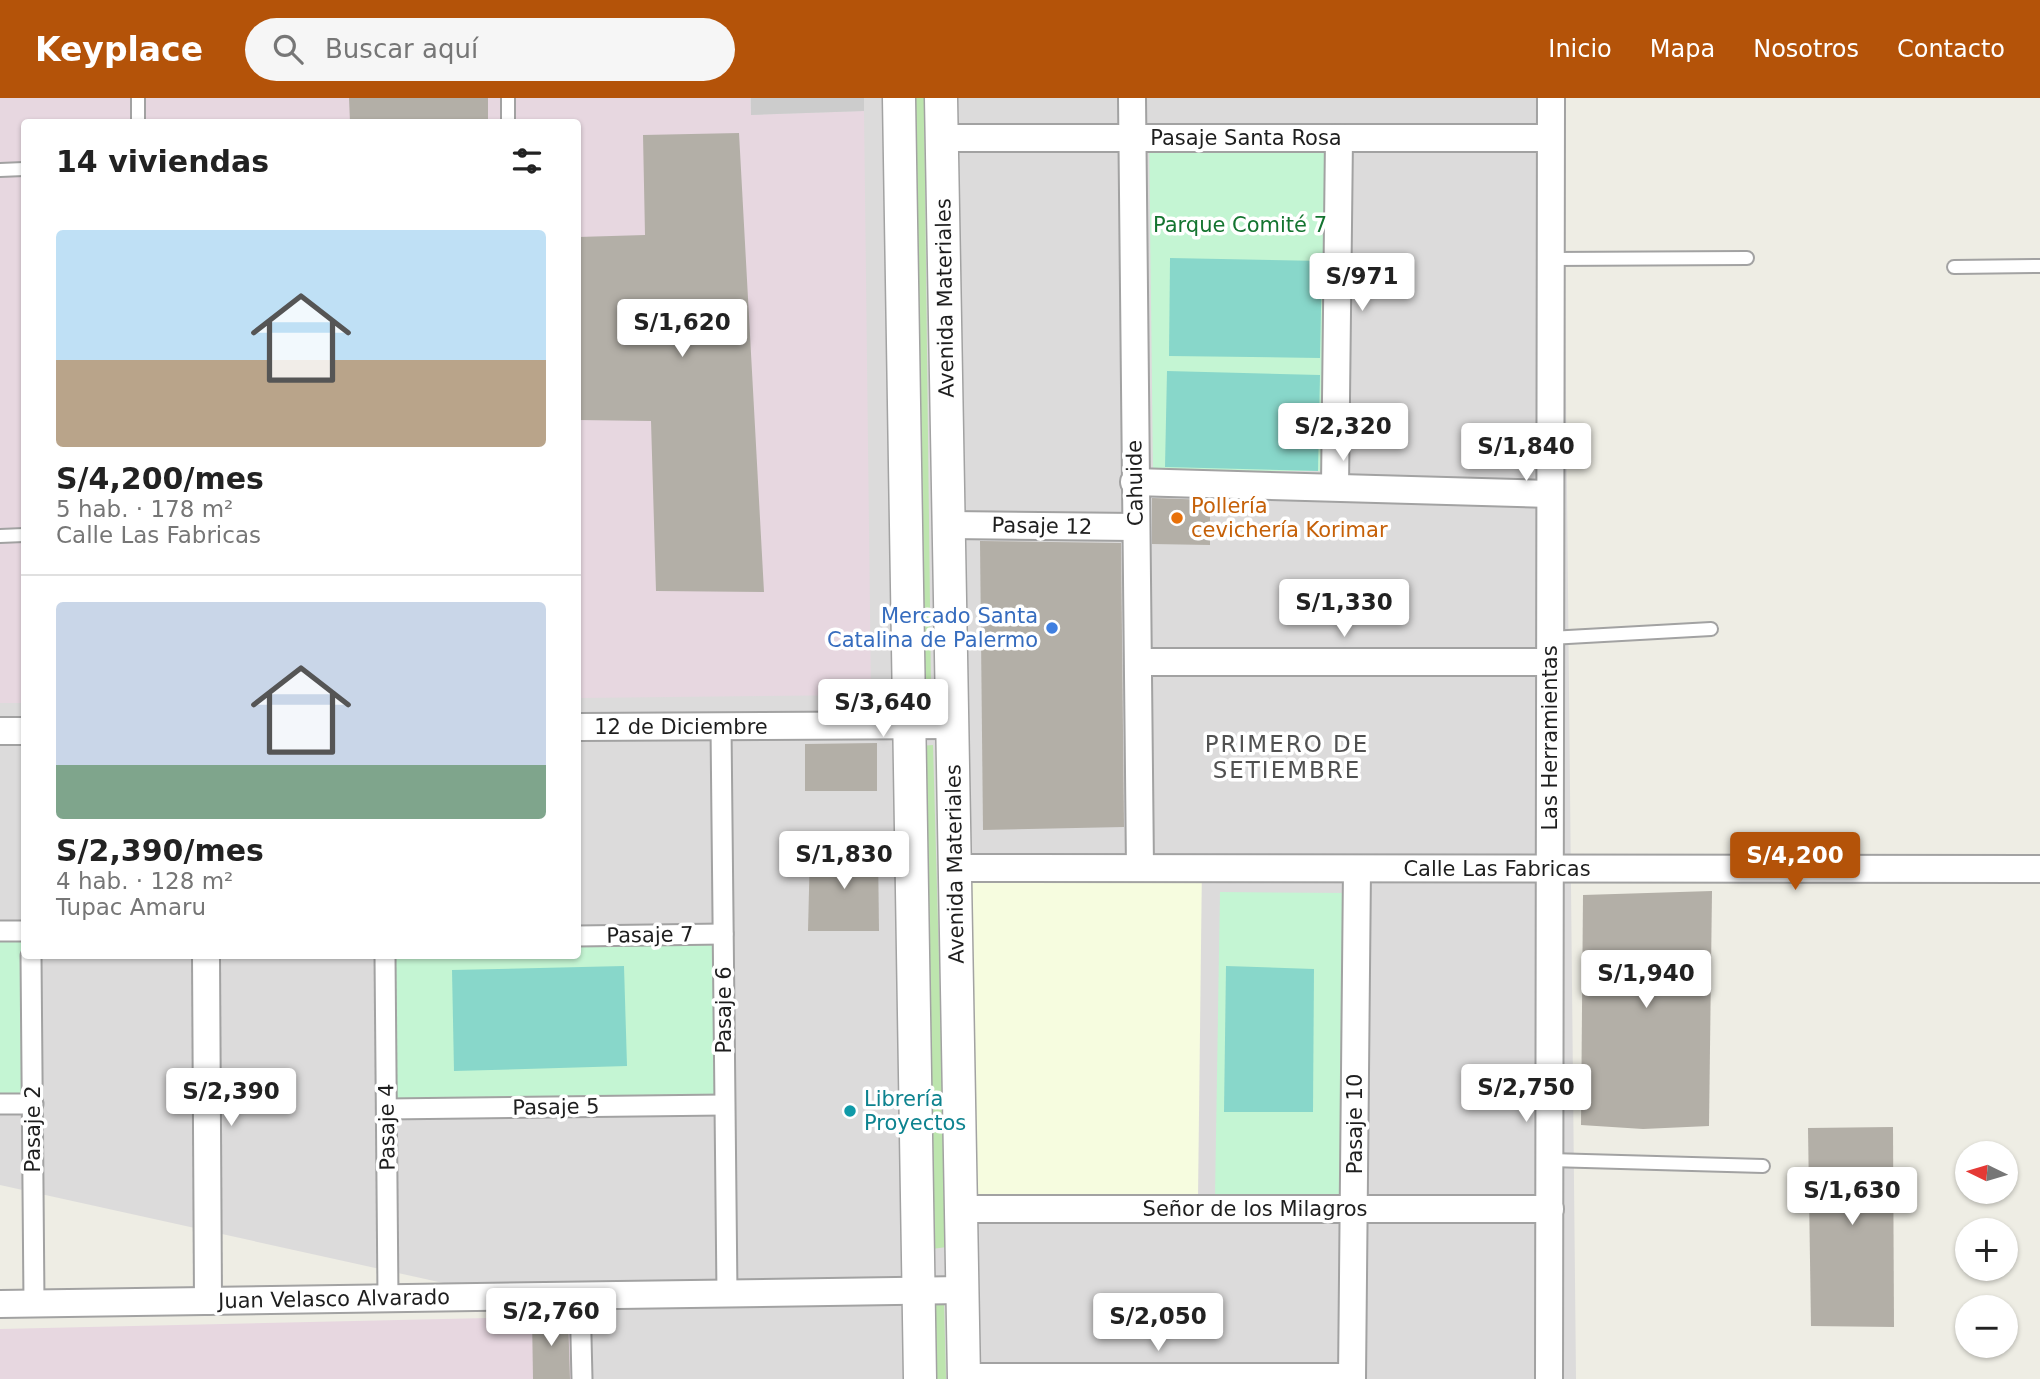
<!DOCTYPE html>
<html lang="es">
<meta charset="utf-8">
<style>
body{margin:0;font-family:"DejaVu Sans",sans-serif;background:#f6f6f6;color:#222;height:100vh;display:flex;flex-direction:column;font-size:26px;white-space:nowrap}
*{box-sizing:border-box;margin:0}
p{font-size:23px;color:#767676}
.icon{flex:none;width:38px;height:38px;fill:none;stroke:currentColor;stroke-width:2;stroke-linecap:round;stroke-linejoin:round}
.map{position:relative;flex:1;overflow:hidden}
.sheet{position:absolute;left:21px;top:21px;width:560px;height:840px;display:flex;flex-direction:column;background:#fff;border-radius:7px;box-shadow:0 2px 5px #0004}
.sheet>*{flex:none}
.needle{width:46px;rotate:275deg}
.buttons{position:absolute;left:1955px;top:1043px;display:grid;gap:14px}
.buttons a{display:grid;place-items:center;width:63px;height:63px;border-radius:50%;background:#fff;box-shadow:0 2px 5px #0004;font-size:35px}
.price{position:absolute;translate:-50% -60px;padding:0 16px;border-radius:7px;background:#fff;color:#222;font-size:23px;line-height:46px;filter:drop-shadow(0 2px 4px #0008)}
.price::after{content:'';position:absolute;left:50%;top:42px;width:21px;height:16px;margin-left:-10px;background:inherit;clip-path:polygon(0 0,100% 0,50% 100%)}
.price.current{background:#b45309;color:#fff}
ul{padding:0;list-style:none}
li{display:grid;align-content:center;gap:14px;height:371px;padding:0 35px}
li+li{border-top:2px solid #e0e0e0}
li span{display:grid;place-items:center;height:217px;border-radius:7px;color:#555}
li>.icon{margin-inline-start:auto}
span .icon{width:126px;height:126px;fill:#fffc;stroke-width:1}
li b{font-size:30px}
h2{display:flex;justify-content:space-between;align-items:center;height:84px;padding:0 35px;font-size:30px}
header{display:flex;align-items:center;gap:42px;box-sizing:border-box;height:98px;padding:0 35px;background:#b45309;color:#fff}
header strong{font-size:33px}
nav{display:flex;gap:38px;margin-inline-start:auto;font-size:24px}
.search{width:490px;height:63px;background:#f6f6f6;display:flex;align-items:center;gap:18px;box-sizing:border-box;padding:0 24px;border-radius:38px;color:#767676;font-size:26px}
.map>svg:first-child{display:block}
.residential{fill:#dcdbdb;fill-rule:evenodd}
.industrial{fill:#e7d7e0}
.education{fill:#f6fcdf}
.religious{fill:#ccc}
.grass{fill:#bde5ae}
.park{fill:#c4f5d3}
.pitch{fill:#88d7ca}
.building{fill:#b3afa7}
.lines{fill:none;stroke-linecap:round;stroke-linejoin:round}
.service-casing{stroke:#a2a2a2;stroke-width:16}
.pedestrian-casing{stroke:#a2a2a2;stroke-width:23}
.minor-casing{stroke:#a2a2a2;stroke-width:30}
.tertiary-casing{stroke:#a2a2a2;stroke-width:35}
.service{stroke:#fff;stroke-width:12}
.pedestrian{stroke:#fff;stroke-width:19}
.minor{stroke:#fff;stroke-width:26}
.tertiary{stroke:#fff;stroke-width:32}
.food-dot{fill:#e8710a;stroke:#fff;stroke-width:2.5}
.shop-dot{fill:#3f7fe0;stroke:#fff;stroke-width:2.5}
.culture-dot{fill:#0f9aa8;stroke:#fff;stroke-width:2.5}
.labels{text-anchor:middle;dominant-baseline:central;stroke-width:7;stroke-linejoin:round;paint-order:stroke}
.street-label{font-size:21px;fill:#1e1e1e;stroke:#fff}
.park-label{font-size:21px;fill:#147430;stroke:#fff}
.food-label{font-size:21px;fill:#c56008;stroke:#fff;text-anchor:start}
.shop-label{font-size:21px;fill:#366cbe;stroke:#fff;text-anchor:end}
.culture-label{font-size:21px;fill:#0d838f;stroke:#fff;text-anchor:start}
.neighbourhood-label{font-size:23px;letter-spacing:2px;fill:#515151;stroke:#fff}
</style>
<header>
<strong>Keyplace</strong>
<div class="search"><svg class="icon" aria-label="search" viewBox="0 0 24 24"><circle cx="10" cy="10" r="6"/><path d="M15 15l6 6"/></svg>Buscar aquí</div>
<nav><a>Inicio</a><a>Mapa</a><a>Nosotros</a><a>Contacto</a></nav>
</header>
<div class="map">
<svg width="2040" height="1281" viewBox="0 0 2040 1281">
<rect width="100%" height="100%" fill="#eeede4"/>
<path class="residential" d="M 0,0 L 1563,0 L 1576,1281 L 580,1281 L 579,1215 L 0,1087 ZM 24,24 L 578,24 L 578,858 L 24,858 Z"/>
<g class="industrial">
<path d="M 0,0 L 750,0 L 751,17 L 864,13 L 871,597 L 578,600 L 578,24 L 24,24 L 24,605 L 0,605 Z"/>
<path d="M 577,1218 L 578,1281 L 0,1281 L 0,1231 Z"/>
</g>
<path class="education" d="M 965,764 L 1202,766 L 1198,1100 L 970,1099 Z"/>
<path class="religious" d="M 751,0 L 864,0 L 864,13 L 751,17 Z"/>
<g class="grass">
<path d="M 901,0 L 924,0 L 931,593 L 907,592 Z"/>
<path d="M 933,647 L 947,1149 L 916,1153 L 905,649 Z"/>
<path d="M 944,1203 L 946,1281 L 921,1281 L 920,1204 Z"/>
</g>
<g class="park">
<path d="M 1333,35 L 1326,373 L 1153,373 L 1149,36 Z"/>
<path d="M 1220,794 L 1347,795 L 1342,1101 L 1215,1099 Z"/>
<path d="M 0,838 L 23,839 L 27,997 L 0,997 Z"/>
<path d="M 715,842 L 717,998 L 393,1006 L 392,858 L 578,858 L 578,843 Z"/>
</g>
<g class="pitch">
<path d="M 1170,160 L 1322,163 L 1320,260 L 1169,258 Z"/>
<path d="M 1167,273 L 1320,277 L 1318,373 L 1165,369 Z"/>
<path d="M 624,868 L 627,968 L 454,973 L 452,872 Z"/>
<path d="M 1226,868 L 1314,871 L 1313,1014 L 1224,1014 Z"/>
</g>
<g class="building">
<path d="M 349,0 L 488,0 L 488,24 L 350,24 Z"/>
<path d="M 739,35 L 764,494 L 656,493 L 651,323 L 578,322 L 578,139 L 645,137 L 643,37 Z"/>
<path d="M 1152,400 L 1210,402 L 1210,447 L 1152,446 Z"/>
<path d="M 980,443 L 1121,445 L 1124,729 L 983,732 Z"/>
<path d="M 877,645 L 877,693 L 805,693 L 805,646 Z"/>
<path d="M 878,751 L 879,833 L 808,833 L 810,752 Z"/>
<path d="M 1712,793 L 1709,1028 L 1643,1031 L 1581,1027 L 1583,797 Z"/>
<path d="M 1893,1029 L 1894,1229 L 1811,1228 L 1808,1030 Z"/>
<path d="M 568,1218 L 570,1281 L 533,1281 L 532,1219 Z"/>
</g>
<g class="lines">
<g class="service-casing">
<g id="service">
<path d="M 138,0 L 138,24"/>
<path d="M 508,24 L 508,0"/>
<path d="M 0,72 L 24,71"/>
<path d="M 1551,161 L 1747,160"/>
<path d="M 1954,169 L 2040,168"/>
<path d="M 0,438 L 24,437"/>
<path d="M 1550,540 L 1711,531"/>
<path d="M 1550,1062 L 1763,1068"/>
</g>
</g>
<g class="pedestrian-casing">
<g id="pedestrian">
<path d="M 721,629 L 727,1196"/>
<path d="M 0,833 L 24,833"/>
<path d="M 578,838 L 723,836"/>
<path d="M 31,858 L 34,1205"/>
<path d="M 385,858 L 388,1200"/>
<path d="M 0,1006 L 33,1006"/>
<path d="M 387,1011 L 724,1007"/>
<path d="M 580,1197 L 582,1281"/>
</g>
</g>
<g class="minor-casing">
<g id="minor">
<path d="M 1132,0 L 1140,770"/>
<path d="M 942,40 L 1550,40"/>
<path d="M 1134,384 L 1550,396"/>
<path d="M 1335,388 L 1339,40"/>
<path d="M 949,427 L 1136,429"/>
<path d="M 1138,564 L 1550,564"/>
<path d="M 578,629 L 952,627"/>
<path d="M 0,633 L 24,633"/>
<path d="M 955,770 L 2040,771"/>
<path d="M 206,858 L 208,1203"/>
<path d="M 961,1111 L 1550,1111"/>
<path d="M 0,1206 L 962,1192"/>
<path d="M 964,1279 L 1352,1279"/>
<path d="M 1352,1281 L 1357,771"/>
<path d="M 1549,1281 L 1551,0"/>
</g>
</g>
<g class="tertiary-casing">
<g id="tertiary">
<path d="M 899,0 L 920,1281"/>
<path d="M 941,0 L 964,1281"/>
</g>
</g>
<use href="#service" class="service"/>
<use href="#pedestrian" class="pedestrian"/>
<use href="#minor" class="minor"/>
<use href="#tertiary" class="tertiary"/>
</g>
<circle class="food-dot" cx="1177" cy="420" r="7"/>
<circle class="shop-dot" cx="1052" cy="530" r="7"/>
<circle class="culture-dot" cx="850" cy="1013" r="7"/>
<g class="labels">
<g class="street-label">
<text x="1246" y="40">Pasaje Santa Rosa</text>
<text transform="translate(945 200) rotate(-91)">Avenida Materiales</text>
<text transform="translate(1135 385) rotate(-91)">Cahuide</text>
<text transform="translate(1042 428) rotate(1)">Pasaje 12</text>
<text x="681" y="629">12 de Diciembre</text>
<text transform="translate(1550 640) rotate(-90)">Las Herramientas</text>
<text transform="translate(955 766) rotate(-91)">Avenida Materiales</text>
<text x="1497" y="771">Calle Las Fabricas</text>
<text transform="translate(650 837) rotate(-1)">Pasaje 7</text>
<text transform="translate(724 912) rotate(-90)">Pasaje 6</text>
<text transform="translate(556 1009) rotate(-1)">Pasaje 5</text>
<text transform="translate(1355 1026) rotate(-90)">Pasaje 10</text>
<text transform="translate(387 1029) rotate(-91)">Pasaje 4</text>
<text transform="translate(33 1031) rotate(-90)">Pasaje 2</text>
<text x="1255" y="1111">Señor de los Milagros</text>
<text transform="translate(334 1201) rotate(-1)">Juan Velasco Alvarado</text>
</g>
<g class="park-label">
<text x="1240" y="127">Parque Comité 7</text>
</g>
<g class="food-label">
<text x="1191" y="408">Pollería<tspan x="1191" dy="24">cevichería Korimar</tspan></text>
</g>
<g class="shop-label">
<text x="1038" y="518">Mercado Santa<tspan x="1038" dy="24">Catalina de Palermo</tspan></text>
</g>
<g class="culture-label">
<text x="864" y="1001">Librería<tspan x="864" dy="24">Proyectos</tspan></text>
</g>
<g class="neighbourhood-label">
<text x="1287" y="646">PRIMERO DE<tspan x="1287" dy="26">SETIEMBRE</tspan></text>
</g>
</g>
</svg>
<div class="buttons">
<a><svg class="needle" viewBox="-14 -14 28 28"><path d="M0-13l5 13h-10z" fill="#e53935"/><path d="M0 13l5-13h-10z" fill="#767676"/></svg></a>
<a>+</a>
<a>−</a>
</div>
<b class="price" style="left:1362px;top:215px">S/971</b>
<b class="price" style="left:682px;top:261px">S/1,620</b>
<b class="price" style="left:1343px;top:365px">S/2,320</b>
<b class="price" style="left:1526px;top:385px">S/1,840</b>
<b class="price" style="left:1344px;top:541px">S/1,330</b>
<b class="price" style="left:883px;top:641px">S/3,640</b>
<b class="price" style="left:844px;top:793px">S/1,830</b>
<b class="price current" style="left:1795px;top:794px">S/4,200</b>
<b class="price" style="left:1646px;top:912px">S/1,940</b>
<b class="price" style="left:1526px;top:1026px">S/2,750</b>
<b class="price" style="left:231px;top:1030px">S/2,390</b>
<b class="price" style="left:1852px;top:1129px">S/1,630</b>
<b class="price" style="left:551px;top:1250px">S/2,760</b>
<b class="price" style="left:1158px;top:1255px">S/2,050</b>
<section class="sheet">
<h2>14 viviendas<svg class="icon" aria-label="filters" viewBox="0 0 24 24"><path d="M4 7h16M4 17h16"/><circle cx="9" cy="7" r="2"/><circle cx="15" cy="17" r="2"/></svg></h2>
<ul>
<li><span style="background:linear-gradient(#bfe0f5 60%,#b9a48a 0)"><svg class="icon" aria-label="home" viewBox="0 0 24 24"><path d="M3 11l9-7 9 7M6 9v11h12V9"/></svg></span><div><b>S/4,200/mes</b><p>5 hab. · 178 m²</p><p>Calle Las Fabricas</p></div></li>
<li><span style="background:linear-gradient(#c9d6e8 75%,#7fa58c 0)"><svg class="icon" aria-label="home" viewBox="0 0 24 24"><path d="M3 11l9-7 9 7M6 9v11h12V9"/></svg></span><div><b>S/2,390/mes</b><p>4 hab. · 128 m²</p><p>Tupac Amaru</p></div></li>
</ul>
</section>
</div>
